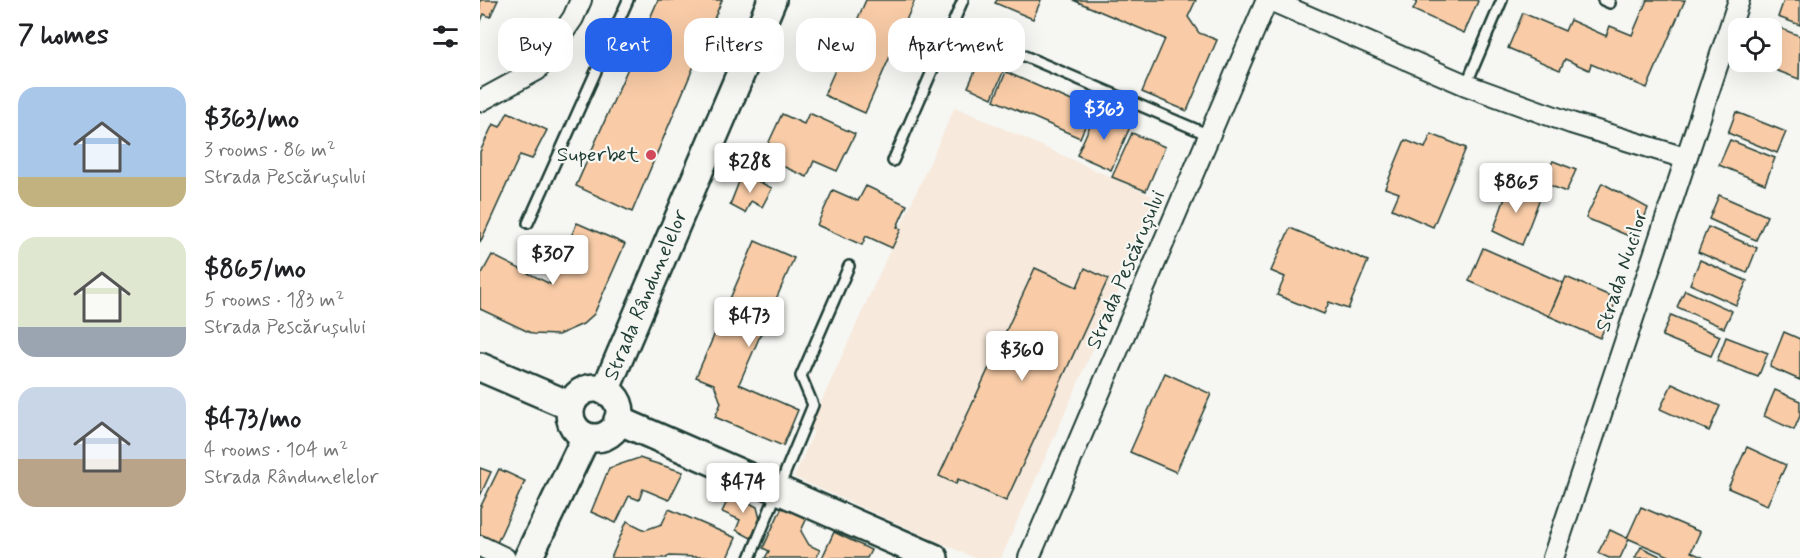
<!DOCTYPE html>
<meta charset="utf-8">
<style>
body{margin:0;font-family:Mynerve,sans-serif;background:#f2f2f2;color:#202124;height:100vh;display:flex;flex-direction:column;font-size:22px;white-space:nowrap}
*{box-sizing:border-box;margin:0}
p{font-size:20px;color:#757577}
.icon{flex:none;width:33px;height:33px;fill:none;stroke:currentColor;stroke-width:2;stroke-linecap:round;stroke-linejoin:round}
.map{position:relative;flex:1;overflow:hidden}
.side{display:flex;flex-direction:column;background:#fff;width:480px}
.side>*{flex:none}
.banner{position:absolute;left:18px;top:18px;width:570px;height:54px;display:flex;gap:12px}
.controls{position:absolute;left:1248px;top:18px;display:grid;gap:12px}
.controls a{display:grid;place-items:center;width:54px;height:54px;border-radius:12px;background:#fff;box-shadow:0 6px 24px #0002;font-size:30px}
.price{position:absolute;translate:-50% -51px;padding:0 14px;border-radius:6px;background:#fff;color:#222;font-size:20px;line-height:39px;filter:drop-shadow(0 2px 3px #0008)}
.price::after{content:'';position:absolute;left:50%;top:36px;width:18px;height:14px;margin-left:-9px;background:inherit;clip-path:polygon(0 0,100% 0,50% 100%)}
.price.current{background:#2563eb;color:#fff}
ul{padding:0;list-style:none}
li{display:flex;align-items:center;gap:18px;height:150px;padding:0 18px}
li span{display:grid;place-items:center;flex:none;width:168px;height:120px;border-radius:18px;color:#555}
li>.icon{margin-inline-start:auto}
span .icon{width:72px;height:72px;fill:#fffc;stroke-width:1}
li b{font-size:26px}
h2{display:flex;justify-content:space-between;align-items:center;height:72px;padding:0 18px;font-size:26px}
.chip{padding:0 21px;border-radius:18px;background:#fff;box-shadow:0 6px 24px #0002;font-size:21px;line-height:54px}
.chip.current{background:#2563eb;color:#fff}
main{display:flex;flex:1;min-height:0}
.map>svg:first-child{display:block}
.built{fill:#f7e9dc}
.building{fill:#f9cca7;stroke:#1f3d34;stroke-width:1.5}
.lines{fill:none;stroke-linecap:round;stroke-linejoin:round}
.lane-casing{stroke:#1f3d34;stroke-width:14}
.street-casing{stroke:#1f3d34;stroke-width:24}
.secondary-casing{stroke:#1f3d34;stroke-width:32}
.lane{stroke:#f6f6f2;stroke-width:9}
.street{stroke:#f6f6f2;stroke-width:20}
.secondary{stroke:#f6f6f2;stroke-width:27}
.poi-dot{fill:#d1495b;stroke:#f6f6f2;stroke-width:2}
.labels{text-anchor:middle;dominant-baseline:central;stroke-width:4.5;stroke-linejoin:round;paint-order:stroke}
.poi-label{font-size:21px;fill:#1f3d34;stroke:#f6f6f2;text-anchor:end}
.street-label{font-size:21px;fill:#1f3d34;stroke:#f6f6f2}
</style>
<main>
<section class="side">
<h2>7 homes<svg class="icon" aria-label="filters" viewBox="0 0 24 24"><path d="M4 7h16M4 17h16"/><circle cx="9" cy="7" r="2"/><circle cx="15" cy="17" r="2"/></svg></h2>
<ul>
<li><span style="background:linear-gradient(#a9c7e8 75%,#c2b280 0)"><svg class="icon" aria-label="home" viewBox="0 0 24 24"><path d="M3 11l9-7 9 7M6 9v11h12V9"/></svg></span><div><b>$363/mo</b><p>3 rooms · 86 m²</p><p>Strada Pescărușului</p></div></li>
<li><span style="background:linear-gradient(#dfe7d0 75%,#9aa5b1 0)"><svg class="icon" aria-label="home" viewBox="0 0 24 24"><path d="M3 11l9-7 9 7M6 9v11h12V9"/></svg></span><div><b>$865/mo</b><p>5 rooms · 183 m²</p><p>Strada Pescărușului</p></div></li>
<li><span style="background:linear-gradient(#c9d6e8 60%,#b9a48a 0)"><svg class="icon" aria-label="home" viewBox="0 0 24 24"><path d="M3 11l9-7 9 7M6 9v11h12V9"/></svg></span><div><b>$473/mo</b><p>4 rooms · 104 m²</p><p>Strada Rândunelelor</p></div></li>
</ul>
</section>
<div class="map">
<svg width="1320" height="558" viewBox="0 0 1320 558">
<rect width="100%" height="100%" fill="#f6f6f2"/>
<filter id="ink" filterUnits="userSpaceOnUse"><feTurbulence type="fractalNoise" baseFrequency=".0167" numOctaves="2"/><feDisplacementMap in="SourceGraphic" scale="12" xChannelSelector="R" yChannelSelector="G"/><feConvolveMatrix kernelMatrix="1 2 1 2 8 2 1 2 1" color-interpolation-filters="sRGB"/></filter>
<g filter="url(#ink)">
<path class="built" d="M 475,107 L 679,199 L 521,558 L 495,558 L 314,477 L 334,432 L 329,429 Z"/>
<g class="building">
<path d="M 0,0 L 18,0 L 10,17 L 4,14 L 0,23 Z"/>
<path d="M 178,0 L 242,0 L 152,212 L 96,186 Z"/>
<path d="M 386,0 L 435,0 L 385,113 L 344,95 Z"/>
<path d="M 517,0 L 561,0 L 553,19 L 515,3 Z"/>
<path d="M 593,0 L 716,0 L 708,17 L 719,33 L 737,40 L 707,111 L 662,92 L 685,39 Z"/>
<path d="M 931,0 L 996,0 L 998,1 L 984,33 L 933,10 L 937,2 Z"/>
<path d="M 1167,0 L 1205,0 L 1167,88 L 1111,64 L 1109,70 L 1085,59 L 1080,70 L 1028,48 L 1043,13 L 1085,31 L 1090,20 L 1126,36 L 1130,26 L 1152,35 Z"/>
<path d="M 1304,0 L 1320,0 L 1320,25 L 1298,17 Z"/>
<path d="M 1289,24 L 1320,36 L 1319,79 L 1274,62 L 1292,62 L 1292,28 L 1287,28 Z"/>
<path d="M 500,60 L 524,70 L 512,98 L 488,87 Z"/>
<path d="M 526,72 L 612,110 L 600,138 L 514,100 Z"/>
<path d="M 28,112 L 67,130 L 52,159 L 40,155 L 0,243 L 0,152 L 13,124 L 20,127 Z"/>
<path d="M 616,112 L 650,127 L 631,170 L 597,155 Z"/>
<path d="M 1256,112 L 1306,132 L 1297,153 L 1248,133 Z"/>
<path d="M 329,113 L 375,134 L 357,171 L 334,161 L 327,177 L 282,157 L 302,114 L 324,124 Z"/>
<path d="M 652,133 L 685,147 L 666,191 L 632,177 Z"/>
<path d="M 951,134 L 986,148 L 953,227 L 912,209 L 919,193 L 905,188 L 925,140 L 945,148 Z"/>
<path d="M 1250,140 L 1295,158 L 1285,184 L 1239,165 Z"/>
<path d="M 1073,161 L 1096,170 L 1086,192 L 1062,182 Z"/>
<path d="M 262,174 L 292,188 L 282,207 L 271,201 L 265,213 L 250,205 Z"/>
<path d="M 1122,183 L 1168,208 L 1156,239 L 1106,218 Z"/>
<path d="M 1030,184 L 1060,198 L 1042,245 L 1013,231 Z"/>
<path d="M 386,186 L 427,205 L 417,227 L 421,229 L 412,248 L 386,236 L 382,245 L 337,225 L 353,190 L 378,201 Z"/>
<path d="M 1239,195 L 1287,216 L 1276,240 L 1229,219 Z"/>
<path d="M 97,223 L 145,244 L 114,314 L 103,324 L 78,335 L 53,334 L 0,309 L 0,277 L 12,255 L 70,284 Z"/>
<path d="M 1228,227 L 1277,248 L 1267,273 L 1218,252 Z"/>
<path d="M 810,228 L 888,261 L 868,309 L 849,302 L 844,314 L 797,295 L 805,277 L 791,271 Z"/>
<path d="M 275,241 L 314,258 L 259,384 L 318,410 L 303,446 L 235,417 L 241,403 L 234,384 L 216,377 Z"/>
<path d="M 1003,248 L 1083,283 L 1069,316 L 989,281 Z"/>
<path d="M 1220,260 L 1267,281 L 1256,305 L 1210,284 Z"/>
<path d="M 555,268 L 597,287 L 605,268 L 628,279 L 526,501 L 478,479 L 476,484 L 459,476 Z"/>
<path d="M 1086,277 L 1137,299 L 1120,338 L 1069,316 Z"/>
<path d="M 1205,290 L 1252,311 L 1244,328 L 1197,307 Z"/>
<path d="M 1191,315 L 1240,336 L 1231,356 L 1182,336 Z"/>
<path d="M 1304,332 L 1320,339 L 1320,380 L 1290,367 Z"/>
<path d="M 1246,337 L 1288,353 L 1278,377 L 1237,361 Z"/>
<path d="M 685,373 L 731,394 L 696,472 L 650,452 Z"/>
<path d="M 1192,384 L 1240,406 L 1229,431 L 1180,409 Z"/>
<path d="M 1295,390 L 1320,401 L 1320,416 L 1314,430 L 1284,416 Z"/>
<path d="M 1267,447 L 1306,465 L 1287,505 L 1248,488 Z"/>
<path d="M 159,458 L 203,472 L 189,500 L 163,489 L 159,500 L 149,496 L 136,523 L 111,512 L 129,468 Z"/>
<path d="M 0,468 L 11,472 L 0,496 Z"/>
<path d="M 19,469 L 45,481 L 16,545 L 0,537 L 0,508 Z"/>
<path d="M 251,493 L 277,507 L 280,519 L 271,538 L 256,530 L 260,520 L 242,512 Z"/>
<path d="M 302,507 L 327,518 L 321,531 L 329,545 L 340,550 L 336,558 L 285,558 L 289,551 L 283,548 Z"/>
<path d="M 1161,507 L 1220,532 L 1211,552 L 1224,558 L 1194,558 L 1147,538 Z"/>
<path d="M 189,509 L 256,538 L 247,558 L 188,556 L 187,558 L 131,558 L 147,521 L 165,530 L 182,524 Z"/>
<path d="M 1130,530 L 1149,539 L 1140,558 L 1129,558 L 1118,553 Z"/>
<path d="M 354,532 L 391,550 L 387,558 L 342,558 Z"/>
<path d="M 1161,547 L 1184,558 L 1155,558 Z"/>
</g>
<g class="lines">
<g class="lane-casing">
<g id="lane">
<path d="M 1123,0 L 1130,3"/>
<path d="M 472,25 L 729,135"/>
<path d="M 986,85 L 1022,0"/>
<path d="M 413,161 L 483,0"/>
<path d="M 48,223 L 148,0"/>
<path d="M 270,558 L 333,405 L 321,376 L 369,266"/>
</g>
</g>
<g class="street-casing">
<g id="street">
<path d="M 790,0 L 986,85 L 1091,123 L 1205,158"/>
<path d="M 0,101 L 57,70 L 93,18 L 101,0"/>
<path d="M 0,546 L 25,558"/>
<path d="M 549,558 L 787,0"/>
<path d="M 1073,558 L 1259,0"/>
</g>
</g>
<g class="secondary-casing">
<g id="secondary">
<path d="M 0,367 L 91,406"/>
<circle cx="115" cy="413" r="25"/>
<path d="M 125,391 L 292,0"/>
<path d="M 138,420 L 454,558"/>
<path d="M 48,558 L 106,437"/>
</g>
</g>
<use href="#lane" class="lane"/>
<use href="#street" class="street"/>
<use href="#secondary" class="secondary"/>
</g>
</g>
<circle class="poi-dot" cx="171" cy="155" r="6"/>
<g class="labels">
<g class="poi-label">
<text x="159" y="155">Superbet</text>
</g>
<g class="street-label">
<text transform="translate(646 270) rotate(-67)">Strada Pescărușului</text>
<text transform="translate(1142 271) rotate(-72)">Strada Nucilor</text>
<text transform="translate(166 295) rotate(-67)">Strada Rândunelelor</text>
</g>
</g>
</svg>
<div class="controls">
<a><svg class="icon" aria-label="locate" viewBox="0 0 24 24"><circle cx="12" cy="12" r="6"/><path d="M12 2v4M12 18v4M2 12h4M18 12h4"/></svg></a>
</div>
<b class="price current" style="left:624px;top:141px">$363</b>
<b class="price" style="left:270px;top:194px">$288</b>
<b class="price" style="left:1036px;top:214px">$865</b>
<b class="price" style="left:73px;top:286px">$307</b>
<b class="price" style="left:269px;top:348px">$473</b>
<b class="price" style="left:542px;top:382px">$360</b>
<b class="price" style="left:263px;top:514px">$474</b>
<div class="banner">
<a class="chip">Buy</a>
<a class="chip current">Rent</a>
<a class="chip">Filters</a>
<a class="chip">New</a>
<a class="chip">Apartment</a>
</div>
</div>
</main>
